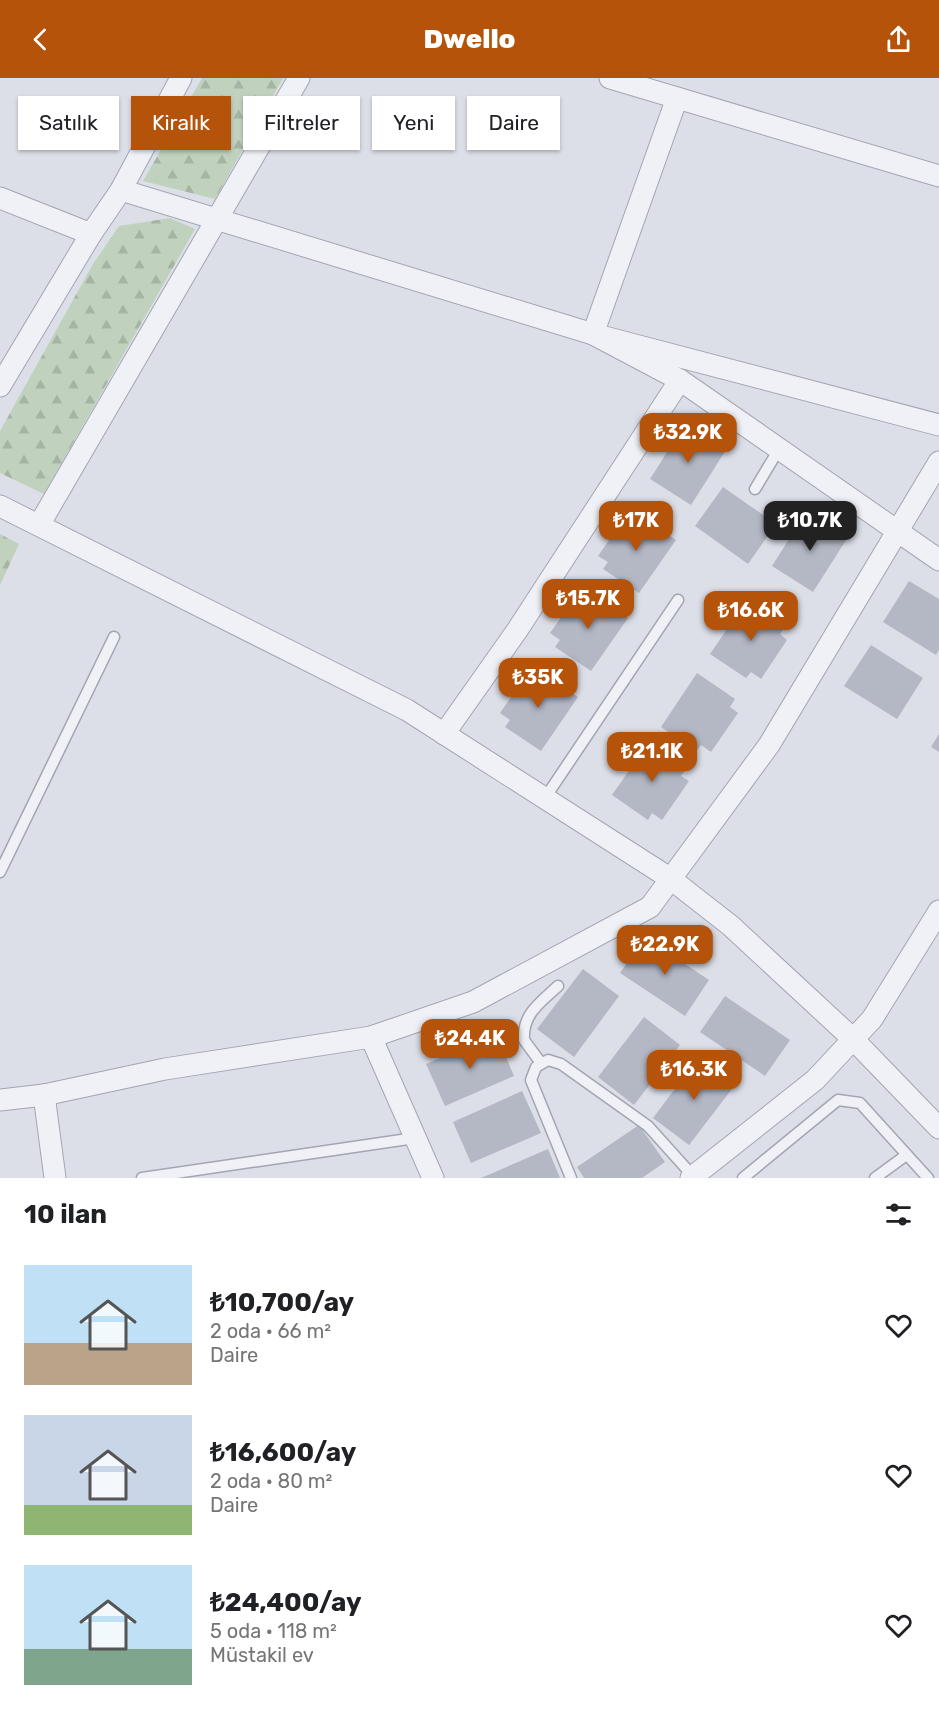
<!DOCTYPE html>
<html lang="tr">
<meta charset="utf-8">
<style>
body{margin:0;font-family:Rubik,sans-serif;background:#f6f6f6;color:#202124;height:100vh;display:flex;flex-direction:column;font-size:22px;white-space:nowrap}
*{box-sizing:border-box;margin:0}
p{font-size:20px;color:#757577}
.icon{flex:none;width:33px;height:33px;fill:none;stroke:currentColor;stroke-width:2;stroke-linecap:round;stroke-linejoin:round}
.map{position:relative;height:1100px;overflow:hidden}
.side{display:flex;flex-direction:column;background:#fff;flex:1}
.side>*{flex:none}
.hud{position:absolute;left:18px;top:18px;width:600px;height:54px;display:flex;gap:12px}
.price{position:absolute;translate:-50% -51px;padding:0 14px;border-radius:12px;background:#b45309;color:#fff;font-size:20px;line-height:39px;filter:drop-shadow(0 2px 3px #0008)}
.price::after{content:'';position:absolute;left:50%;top:36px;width:18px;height:14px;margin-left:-9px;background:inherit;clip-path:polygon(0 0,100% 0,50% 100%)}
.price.selected{background:#222;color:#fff}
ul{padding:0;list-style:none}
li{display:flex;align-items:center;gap:18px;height:150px;padding:0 24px}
li span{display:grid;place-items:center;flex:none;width:168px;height:120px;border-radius:0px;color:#555}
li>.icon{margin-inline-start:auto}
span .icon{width:72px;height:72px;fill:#fffc;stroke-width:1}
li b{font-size:26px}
h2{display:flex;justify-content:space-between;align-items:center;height:72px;padding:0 24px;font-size:26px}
.pill{padding:0 21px;border-radius:0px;background:#fff;box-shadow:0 2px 4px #0004;font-size:21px;line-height:54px}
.pill.selected{background:#b45309;color:#fff}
header{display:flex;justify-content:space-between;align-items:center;height:78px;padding:0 24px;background:#b45309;color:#fff;font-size:27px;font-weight:800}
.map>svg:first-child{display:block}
.forest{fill:url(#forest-firs)}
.building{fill:#b4b8c5}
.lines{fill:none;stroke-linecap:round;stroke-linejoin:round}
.service-casing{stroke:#a2a5b2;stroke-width:13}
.minor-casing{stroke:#a2a5b2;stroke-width:23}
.service{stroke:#f0f1f6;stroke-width:10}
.minor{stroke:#f0f1f6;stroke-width:21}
</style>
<header><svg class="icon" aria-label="back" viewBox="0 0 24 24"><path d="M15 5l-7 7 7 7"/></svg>Dwello<svg class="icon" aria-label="share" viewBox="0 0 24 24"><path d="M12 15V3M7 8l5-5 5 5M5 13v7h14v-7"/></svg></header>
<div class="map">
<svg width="939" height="1100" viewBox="0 0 939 1100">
<defs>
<pattern id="forest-firs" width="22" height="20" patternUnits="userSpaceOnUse" patternTransform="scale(1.5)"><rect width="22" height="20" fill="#c0d2bd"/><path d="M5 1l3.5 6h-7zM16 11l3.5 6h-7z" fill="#a5b4a4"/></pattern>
</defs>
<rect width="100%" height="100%" fill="#dddfe8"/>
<g class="forest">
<path d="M 202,0 L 283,0 L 215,121 L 143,103 Z"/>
<path d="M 170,140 L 195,151 L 44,416 L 0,395 L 0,353 L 93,186 L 119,148 Z"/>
<path d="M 0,456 L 19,466 L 0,507 Z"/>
</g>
<g class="building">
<path d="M 685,346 L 726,372 L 691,427 L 650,401 Z"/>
<path d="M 723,409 L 776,446 L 748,486 L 695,448 Z"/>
<path d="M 807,433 L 848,459 L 813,514 L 772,488 Z"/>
<path d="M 638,436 L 676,462 L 639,515 L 603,491 L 608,484 L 598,478 L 625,439 L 633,444 Z"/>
<path d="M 909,503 L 939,521 L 939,572 L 936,577 L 883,544 Z"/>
<path d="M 590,514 L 628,540 L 591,593 L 555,569 L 560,562 L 550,555 L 577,517 L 585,522 Z"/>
<path d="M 747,522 L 785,548 L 780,556 L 787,562 L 761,601 L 751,594 L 746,600 L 710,576 Z"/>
<path d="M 871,567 L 923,600 L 897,641 L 844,608 Z"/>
<path d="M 540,594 L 578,619 L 541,673 L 505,649 L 510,642 L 500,635 L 527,596 L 535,602 Z"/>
<path d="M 697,595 L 735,621 L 730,629 L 738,635 L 711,674 L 701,667 L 696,673 L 661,649 Z"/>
<path d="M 939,656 L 939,674 L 931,669 Z"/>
<path d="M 649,664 L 687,690 L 681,698 L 689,703 L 662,742 L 652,735 L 648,742 L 612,717 Z"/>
<path d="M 645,859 L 709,902 L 685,938 L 620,895 Z"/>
<path d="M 583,891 L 619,918 L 574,979 L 537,951 Z"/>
<path d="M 725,918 L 790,962 L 765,998 L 700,954 Z"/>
<path d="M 644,939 L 680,967 L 634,1027 L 598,999 Z"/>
<path d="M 496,956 L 514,998 L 445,1028 L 426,986 Z"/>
<path d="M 698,980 L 735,1007 L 689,1067 L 653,1040 Z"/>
<path d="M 522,1013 L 541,1055 L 471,1085 L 453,1044 Z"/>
<path d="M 639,1047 L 665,1084 L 642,1100 L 584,1100 L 577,1089 Z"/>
<path d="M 548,1071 L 560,1100 L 481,1100 Z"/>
</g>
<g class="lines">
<g class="service-casing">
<g id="service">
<path d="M 755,411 L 779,371"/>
<path d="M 545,720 L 678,522"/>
<path d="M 0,794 L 114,559"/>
<path d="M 541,985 L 524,962 C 522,936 541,924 558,908"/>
<path d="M 142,1100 L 415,1060"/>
<path d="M 571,1100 L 531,1002 L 536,989 L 548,982 L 561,986 L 648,1048 L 693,1098"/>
<path d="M 743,1100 L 838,1022 L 860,1025 L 928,1100"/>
<path d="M 875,1100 L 905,1078"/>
</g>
</g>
<g class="minor-casing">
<g id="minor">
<path d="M 610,0 L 939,98"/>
<path d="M 677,20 L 593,256 L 939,347"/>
<path d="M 121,112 L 593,256 L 680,302 L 939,482"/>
<path d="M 0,120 L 91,156"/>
<path d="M 0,308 L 91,156 L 121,112 L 181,0"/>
<path d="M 0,428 L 407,632 L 671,801 L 731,848 L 853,961 L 939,1050"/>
<path d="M 39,447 L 299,0"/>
<path d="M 444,656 L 518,551 L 680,302"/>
<path d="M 371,959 L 433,1100"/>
<path d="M 44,1017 L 55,1100"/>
<path d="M 0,1022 L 44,1017 L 165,991 L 371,959 L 473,924 L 650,829 L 769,667 L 939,384"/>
<path d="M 691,1100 L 815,1002 L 872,941 L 939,833"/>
</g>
</g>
<use href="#service" class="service"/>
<use href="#minor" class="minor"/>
</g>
</svg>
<b class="price" style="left:688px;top:386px">₺32.9K</b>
<b class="price" style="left:636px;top:474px">₺17K</b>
<b class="price selected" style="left:810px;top:474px">₺10.7K</b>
<b class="price" style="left:588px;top:552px">₺15.7K</b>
<b class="price" style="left:751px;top:564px">₺16.6K</b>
<b class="price" style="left:538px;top:631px">₺35K</b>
<b class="price" style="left:652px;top:705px">₺21.1K</b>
<b class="price" style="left:665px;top:898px">₺22.9K</b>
<b class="price" style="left:470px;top:992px">₺24.4K</b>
<b class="price" style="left:694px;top:1023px">₺16.3K</b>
<div class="hud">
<a class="pill">Satılık</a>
<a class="pill selected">Kiralık</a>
<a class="pill">Filtreler</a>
<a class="pill">Yeni</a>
<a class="pill">Daire</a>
</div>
</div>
<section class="side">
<h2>10 ilan<svg class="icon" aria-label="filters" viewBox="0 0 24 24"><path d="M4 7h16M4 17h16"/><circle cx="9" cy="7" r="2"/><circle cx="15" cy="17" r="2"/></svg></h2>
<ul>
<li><span style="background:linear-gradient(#bfe0f5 65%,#b9a48a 0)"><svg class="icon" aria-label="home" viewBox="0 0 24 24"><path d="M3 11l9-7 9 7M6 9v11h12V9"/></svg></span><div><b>₺10,700/ay</b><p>2 oda · 66 m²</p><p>Daire</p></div><svg class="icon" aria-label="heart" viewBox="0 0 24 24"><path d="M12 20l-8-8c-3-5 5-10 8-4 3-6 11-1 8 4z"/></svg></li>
<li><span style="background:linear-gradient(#c9d6e8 75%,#8fb573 0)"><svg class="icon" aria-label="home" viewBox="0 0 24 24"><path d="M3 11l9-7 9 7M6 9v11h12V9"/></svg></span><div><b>₺16,600/ay</b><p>2 oda · 80 m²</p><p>Daire</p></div><svg class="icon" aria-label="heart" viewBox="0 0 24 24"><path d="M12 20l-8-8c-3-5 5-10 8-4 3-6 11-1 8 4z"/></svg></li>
<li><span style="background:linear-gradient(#bfe0f5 70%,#7fa58c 0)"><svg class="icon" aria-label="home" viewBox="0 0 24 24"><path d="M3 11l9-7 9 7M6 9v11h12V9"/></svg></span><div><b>₺24,400/ay</b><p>5 oda · 118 m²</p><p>Müstakil ev</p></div><svg class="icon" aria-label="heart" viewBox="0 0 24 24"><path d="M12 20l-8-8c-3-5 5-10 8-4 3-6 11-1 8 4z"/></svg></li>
</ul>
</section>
